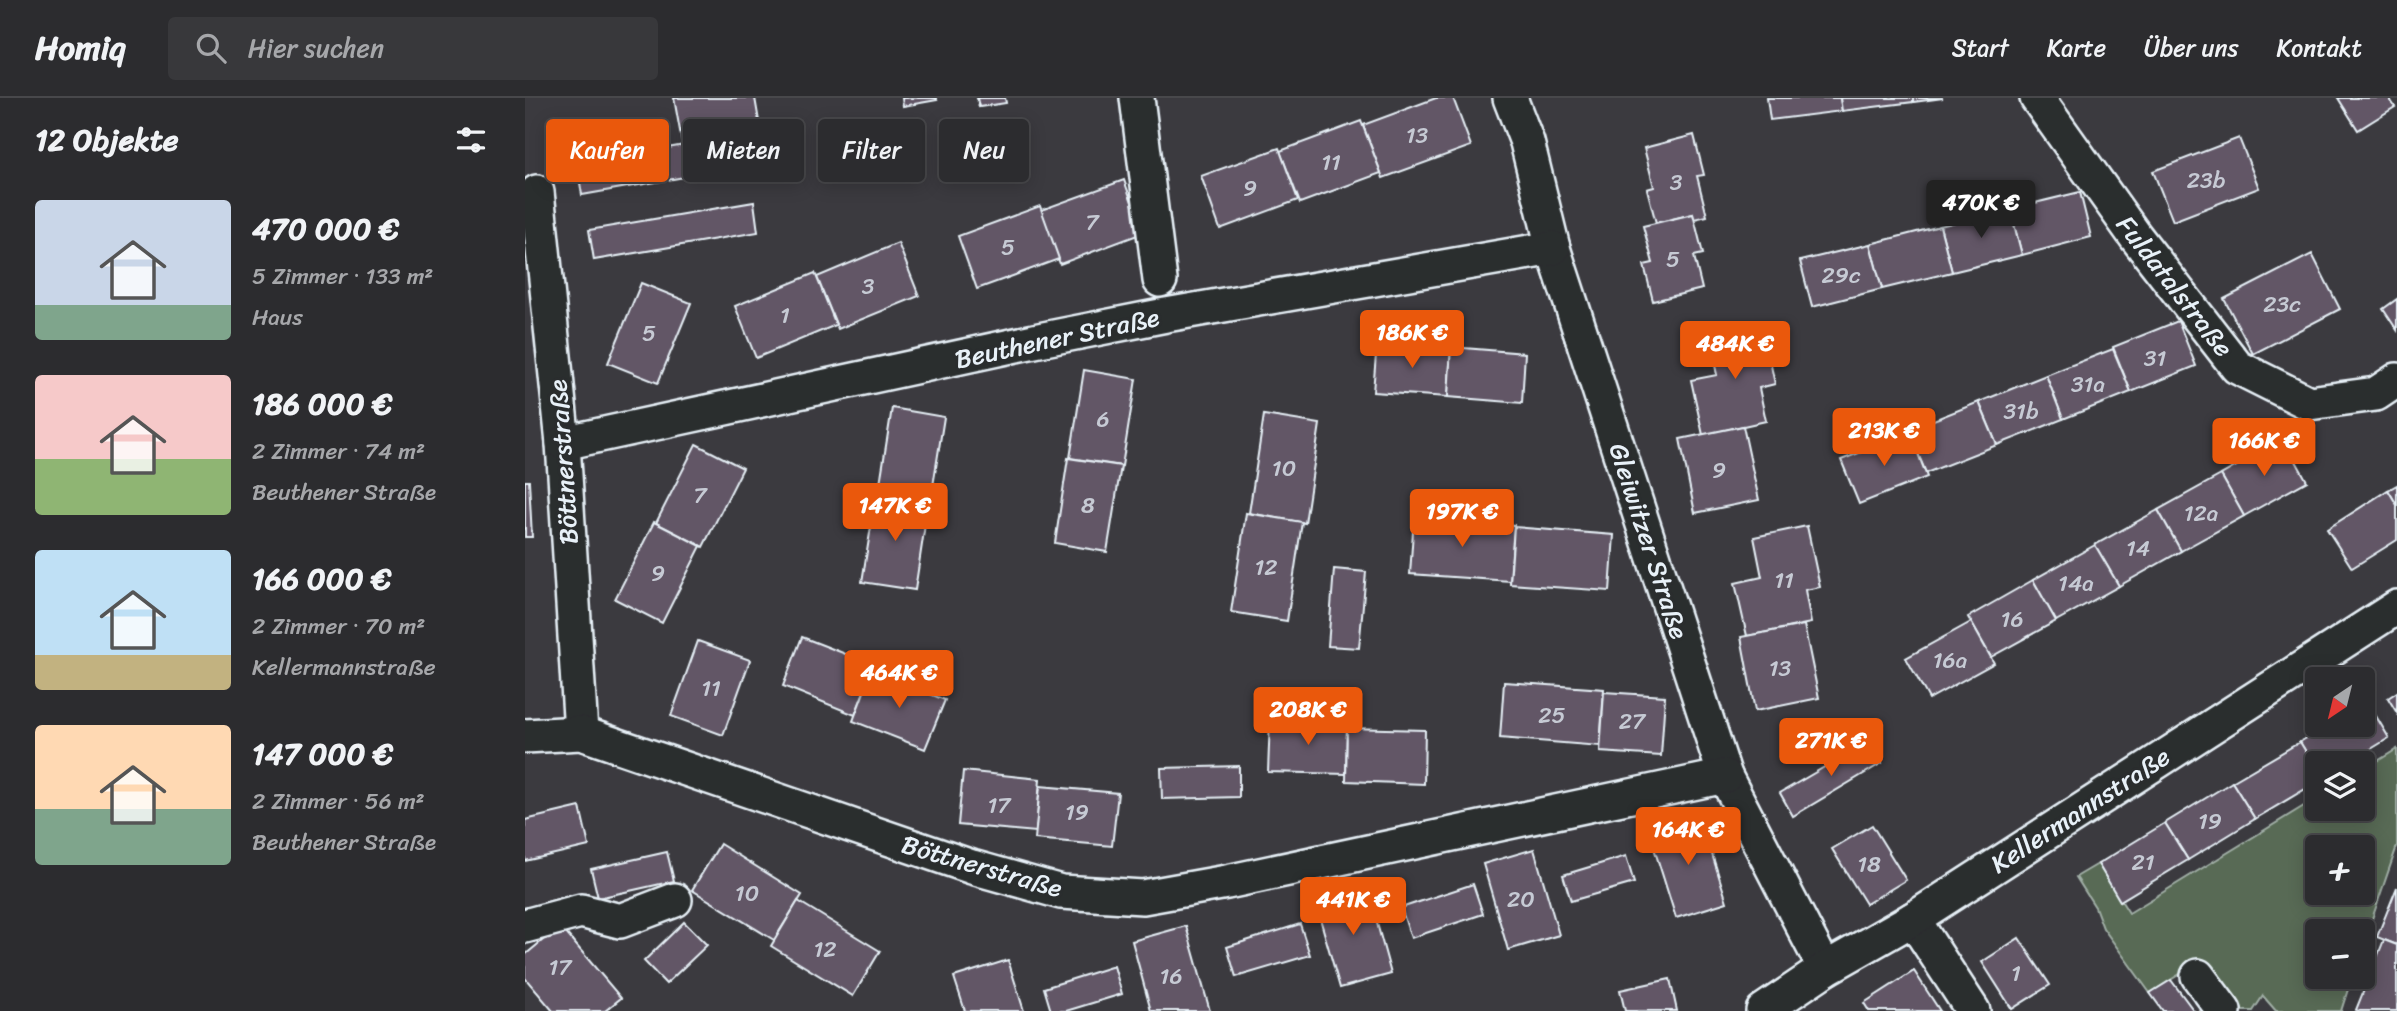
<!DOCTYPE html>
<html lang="de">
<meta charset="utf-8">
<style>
body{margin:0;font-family:Sriracha,sans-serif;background:#38383b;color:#f1f3f6;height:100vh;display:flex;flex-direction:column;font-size:26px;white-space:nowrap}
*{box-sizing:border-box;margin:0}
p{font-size:23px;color:#a6a7aa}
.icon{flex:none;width:38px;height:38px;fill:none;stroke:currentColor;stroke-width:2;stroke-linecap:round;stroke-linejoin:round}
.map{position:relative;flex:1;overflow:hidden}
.sheet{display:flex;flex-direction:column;background:#2c2c2f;width:525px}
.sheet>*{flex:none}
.banner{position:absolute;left:21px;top:21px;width:665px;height:63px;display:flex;gap:14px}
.needle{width:46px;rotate:215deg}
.buttons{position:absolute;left:1780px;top:569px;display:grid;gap:14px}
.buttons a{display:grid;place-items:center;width:70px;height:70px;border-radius:7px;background:#2c2c2f;box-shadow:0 4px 18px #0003,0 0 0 2px #48484b;font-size:35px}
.price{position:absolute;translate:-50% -60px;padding:0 16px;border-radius:7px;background:#ea580c;color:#fff;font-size:23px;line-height:46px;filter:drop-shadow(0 2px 4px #0008)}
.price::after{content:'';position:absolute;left:50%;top:42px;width:21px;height:16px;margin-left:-10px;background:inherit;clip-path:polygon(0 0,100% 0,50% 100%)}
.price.active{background:#222;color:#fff}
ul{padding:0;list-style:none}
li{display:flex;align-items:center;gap:21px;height:175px;padding:0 35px}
li span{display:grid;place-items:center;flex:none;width:196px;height:140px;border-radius:7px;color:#555}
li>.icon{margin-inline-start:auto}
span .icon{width:84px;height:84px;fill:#fffc;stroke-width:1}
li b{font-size:30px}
h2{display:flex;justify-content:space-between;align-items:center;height:84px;padding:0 35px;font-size:30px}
.chip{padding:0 24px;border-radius:7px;background:#2c2c2f;box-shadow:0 4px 18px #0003,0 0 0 2px #48484b;font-size:24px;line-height:63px}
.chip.active{background:#ea580c;color:#fff}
header{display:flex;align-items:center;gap:42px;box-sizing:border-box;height:98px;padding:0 35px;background:#2c2c2f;border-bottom:2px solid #48484b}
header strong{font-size:33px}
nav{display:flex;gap:38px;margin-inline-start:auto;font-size:24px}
.search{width:490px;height:63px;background:#38383b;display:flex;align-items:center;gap:18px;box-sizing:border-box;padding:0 24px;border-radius:7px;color:#a6a7aa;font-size:26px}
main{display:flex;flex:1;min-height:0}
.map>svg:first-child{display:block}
.green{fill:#596b54;stroke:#a0aea6;stroke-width:2;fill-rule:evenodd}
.building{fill:#625766;stroke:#e8f1f8;stroke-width:2}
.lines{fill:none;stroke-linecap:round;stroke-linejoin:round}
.minor-casing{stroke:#e8f1f8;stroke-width:38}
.minor{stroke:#2a2d2e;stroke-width:33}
.labels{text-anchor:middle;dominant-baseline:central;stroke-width:6;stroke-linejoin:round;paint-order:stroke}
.number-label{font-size:23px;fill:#c6cad4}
.street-label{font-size:26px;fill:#e8f1f8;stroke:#2a2d2e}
</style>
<header>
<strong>Homiq</strong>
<div class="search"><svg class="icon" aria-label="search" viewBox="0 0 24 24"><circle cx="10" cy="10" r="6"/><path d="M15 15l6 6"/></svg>Hier suchen</div>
<nav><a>Start</a><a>Karte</a><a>Über uns</a><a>Kontakt</a></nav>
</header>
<main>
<section class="sheet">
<h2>12 Objekte<svg class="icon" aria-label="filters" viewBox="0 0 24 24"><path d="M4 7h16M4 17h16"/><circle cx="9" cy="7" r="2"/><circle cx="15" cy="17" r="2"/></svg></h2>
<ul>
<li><span style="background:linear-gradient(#c9d6e8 75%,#7fa58c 0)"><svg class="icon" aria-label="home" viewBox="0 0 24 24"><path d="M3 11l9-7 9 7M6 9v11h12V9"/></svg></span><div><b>470 000 €</b><p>5 Zimmer · 133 m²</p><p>Haus</p></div></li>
<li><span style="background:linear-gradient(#f6c9c9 60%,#8fb573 0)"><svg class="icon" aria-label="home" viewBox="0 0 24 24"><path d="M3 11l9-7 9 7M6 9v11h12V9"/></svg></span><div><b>186 000 €</b><p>2 Zimmer · 74 m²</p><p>Beuthener Straße</p></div></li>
<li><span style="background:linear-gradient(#bfe0f5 75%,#c2b280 0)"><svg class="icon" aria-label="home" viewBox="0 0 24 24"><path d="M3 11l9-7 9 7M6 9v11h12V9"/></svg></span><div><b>166 000 €</b><p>2 Zimmer · 70 m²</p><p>Kellermannstraße</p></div></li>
<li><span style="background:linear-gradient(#ffd9b3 60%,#7fa58c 0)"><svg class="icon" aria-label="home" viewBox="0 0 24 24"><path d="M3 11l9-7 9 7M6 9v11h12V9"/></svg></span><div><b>147 000 €</b><p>2 Zimmer · 56 m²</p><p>Beuthener Straße</p></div></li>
</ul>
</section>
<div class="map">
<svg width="1872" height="913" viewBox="0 0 1872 913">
<rect width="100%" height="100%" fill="#3b3a3f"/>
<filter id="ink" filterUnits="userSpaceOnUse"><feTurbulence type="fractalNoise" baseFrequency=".0143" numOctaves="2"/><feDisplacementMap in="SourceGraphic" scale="14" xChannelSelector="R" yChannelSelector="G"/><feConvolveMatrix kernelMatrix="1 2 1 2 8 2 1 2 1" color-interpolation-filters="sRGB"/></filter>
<g filter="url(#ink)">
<path class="green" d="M 1872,651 L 1872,748 L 1838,847 L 1838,833 L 1792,833 L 1792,878 L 1827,879 L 1816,913 L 1751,913 L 1738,898 L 1728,913 L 1716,913 L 1688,872 L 1674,864 L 1625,895 L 1578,830 L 1570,809 L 1551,779 L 1573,766 L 1604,815 L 1792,700 L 1792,710 L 1838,710 L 1838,672 ZM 1792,749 L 1838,749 L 1838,794 L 1792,794 Z"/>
<g class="building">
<path d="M 149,0 L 230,0 L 235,29 L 157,44 Z"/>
<path d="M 377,0 L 411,0 L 412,2 L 378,8 Z"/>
<path d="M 452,0 L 480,0 L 481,5 L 454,9 Z"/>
<path d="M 911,0 L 928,0 L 946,48 L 858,80 L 838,27 Z"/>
<path d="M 1242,0 L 1315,0 L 1317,13 L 1245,22 Z"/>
<path d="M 1315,0 L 1388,0 L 1388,4 L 1317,13 Z"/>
<path d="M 1388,0 L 1418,0 L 1388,4 Z"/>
<path d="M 1813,0 L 1864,0 L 1870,9 L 1833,32 Z"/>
<path d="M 836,23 L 856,75 L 775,105 L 755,53 Z"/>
<path d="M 216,37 L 222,68 L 57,97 L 52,66 Z"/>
<path d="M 1169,37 L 1179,77 L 1172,78 L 1182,118 L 1169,121 L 1168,116 L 1131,125 L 1122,91 L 1129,89 L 1119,50 Z"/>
<path d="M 1714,40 L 1734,90 L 1648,123 L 1628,73 Z"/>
<path d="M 754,50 L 773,102 L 695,131 L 676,78 Z"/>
<path d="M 599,82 L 618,135 L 535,166 L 516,112 Z"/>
<path d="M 1555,94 L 1566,139 L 1497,157 L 1485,111 Z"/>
<path d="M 229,104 L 233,134 L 69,162 L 64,132 Z"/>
<path d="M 515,108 L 534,161 L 452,191 L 433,138 Z"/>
<path d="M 1485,111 L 1497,157 L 1427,174 L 1415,128 Z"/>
<path d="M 1168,116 L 1178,156 L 1169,158 L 1177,191 L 1128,203 L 1119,167 L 1128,165 L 1118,128 Z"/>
<path d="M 1415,128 L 1427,174 L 1357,191 L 1345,146 Z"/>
<path d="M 373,145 L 394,198 L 313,231 L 292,179 Z"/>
<path d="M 1345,146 L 1357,191 L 1287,209 L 1275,163 Z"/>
<path d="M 1787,156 L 1815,211 L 1728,256 L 1699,201 Z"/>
<path d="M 290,175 L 311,227 L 231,260 L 210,208 Z"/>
<path d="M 116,185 L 166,205 L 133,285 L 83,265 Z"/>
<path d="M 1872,201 L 1872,232 L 1858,211 Z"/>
<path d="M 1653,223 L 1671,268 L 1606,294 L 1588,249 Z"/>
<path d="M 1237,226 L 1250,286 L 1234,290 L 1241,323 L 1178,337 L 1166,282 L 1192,277 L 1184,237 Z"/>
<path d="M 852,244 L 926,249 L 923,299 L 848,294 Z"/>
<path d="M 926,249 L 1000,255 L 997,305 L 923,299 Z"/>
<path d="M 1588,251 L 1606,294 L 1538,321 L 1521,277 Z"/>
<path d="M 559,272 L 611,281 L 597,368 L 545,360 Z"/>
<path d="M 1521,277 L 1538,321 L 1472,347 L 1454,304 Z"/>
<path d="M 1454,304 L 1472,347 L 1401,375 L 1383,332 Z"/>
<path d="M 367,310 L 419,319 L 405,407 L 353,398 Z"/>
<path d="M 739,317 L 795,326 L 780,425 L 724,415 Z"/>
<path d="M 1218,328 L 1234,402 L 1170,415 L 1155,341 Z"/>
<path d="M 1385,335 L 1402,379 L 1334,406 L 1316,362 Z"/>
<path d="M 1759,341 L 1782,383 L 1719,418 L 1696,377 Z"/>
<path d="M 171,346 L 218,370 L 178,449 L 131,425 Z"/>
<path d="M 543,360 L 596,368 L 582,454 L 530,445 Z"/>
<path d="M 1696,377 L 1719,418 L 1656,453 L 1633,412 Z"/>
<path d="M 0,383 L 4,383 L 7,439 L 0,439 Z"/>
<path d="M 1872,387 L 1872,407 L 1863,392 Z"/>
<path d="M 1863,392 L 1872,407 L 1872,442 L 1827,470 L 1802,431 Z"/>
<path d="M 351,398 L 403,407 L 390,492 L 337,484 Z"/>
<path d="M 1633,412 L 1656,453 L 1594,488 L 1570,447 Z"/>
<path d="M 721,415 L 777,424 L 762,523 L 706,514 Z"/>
<path d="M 889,419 L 989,427 L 985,483 L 885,476 Z"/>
<path d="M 129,424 L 176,448 L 137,525 L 90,501 Z"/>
<path d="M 1282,428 L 1295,489 L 1280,492 L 1286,525 L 1222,538 L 1210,485 L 1237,479 L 1229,439 Z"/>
<path d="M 989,429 L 1089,437 L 1085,493 L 985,486 Z"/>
<path d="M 1570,447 L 1594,488 L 1531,523 L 1508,482 Z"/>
<path d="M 809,471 L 841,474 L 834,550 L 803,548 Z"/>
<path d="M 1508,482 L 1531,523 L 1466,559 L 1443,519 Z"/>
<path d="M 1446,524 L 1469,565 L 1404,601 L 1381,560 Z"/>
<path d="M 1279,527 L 1294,600 L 1230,613 L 1216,539 Z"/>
<path d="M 277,539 L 349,567 L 330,617 L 258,588 Z"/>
<path d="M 173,543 L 225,562 L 198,637 L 146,618 Z"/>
<path d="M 347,573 L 420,602 L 400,651 L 328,623 Z"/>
<path d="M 979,584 L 1079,591 L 1075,648 L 975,640 Z"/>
<path d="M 1079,594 L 1140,598 L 1136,658 L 1075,654 Z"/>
<path d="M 1872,594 L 1872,615 L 1863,600 Z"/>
<path d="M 1842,603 L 1864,640 L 1823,665 L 1792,665 L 1792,672 L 1775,644 L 1804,626 L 1838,626 L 1838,606 Z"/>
<path d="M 745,621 L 822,623 L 821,676 L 743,674 Z"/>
<path d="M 822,630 L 900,632 L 899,686 L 821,683 Z"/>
<path d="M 1344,643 L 1357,665 L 1268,718 L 1255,695 Z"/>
<path d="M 1775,644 L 1792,672 L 1792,684 L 1730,721 L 1707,684 Z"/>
<path d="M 714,668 L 714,699 L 637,701 L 636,670 Z"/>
<path d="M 438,673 L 515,681 L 511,734 L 433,727 Z"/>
<path d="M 1707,684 L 1730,721 L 1663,762 L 1640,725 Z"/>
<path d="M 515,688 L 593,695 L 587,748 L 510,741 Z"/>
<path d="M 55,709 L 64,748 L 0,763 L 0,722 Z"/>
<path d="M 1175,718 L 1202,804 L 1151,820 L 1124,734 Z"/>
<path d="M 1640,725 L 1663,762 L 1595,803 L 1573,766 Z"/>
<path d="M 1347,727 L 1381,782 L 1341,806 L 1307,751 Z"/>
<path d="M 195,746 L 277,797 L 249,842 L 167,792 Z"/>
<path d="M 1009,751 L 1034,837 L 983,852 L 958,766 Z"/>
<path d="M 142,754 L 149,783 L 73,800 L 66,771 Z"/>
<path d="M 1101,758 L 1109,785 L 1046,803 L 1038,777 Z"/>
<path d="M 948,786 L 958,816 L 886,840 L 876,810 Z"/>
<path d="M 842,789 L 866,876 L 815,890 L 790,803 Z"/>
<path d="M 1872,789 L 1872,847 L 1852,839 Z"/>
<path d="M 273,803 L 355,853 L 328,898 L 246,848 Z"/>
<path d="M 159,824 L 182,847 L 141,886 L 119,863 Z"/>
<path d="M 775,826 L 785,857 L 711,879 L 702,849 Z"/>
<path d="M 35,828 L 96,900 L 80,913 L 28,913 L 0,880 L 0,857 Z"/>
<path d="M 661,828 L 685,913 L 626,913 L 607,843 Z"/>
<path d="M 1494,840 L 1525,887 L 1487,911 L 1457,864 Z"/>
<path d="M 1859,842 L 1872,847 L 1872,913 L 1834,913 L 1831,912 Z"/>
<path d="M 483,862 L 499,913 L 440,913 L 429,879 Z"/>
<path d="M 589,868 L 597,896 L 541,913 L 526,913 L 519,890 Z"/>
<path d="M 1389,873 L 1415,913 L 1344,913 L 1339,905 Z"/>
<path d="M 1145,881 L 1152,913 L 1100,913 L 1095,892 Z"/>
<path d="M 1646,882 L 1669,913 L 1638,913 L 1625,895 Z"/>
</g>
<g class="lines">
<g class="minor-casing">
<g id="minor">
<path d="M 612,0 L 635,182"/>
<path d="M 985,0 L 1002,44 L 1028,150 L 1200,678 L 1300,871"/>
<path d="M 1512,0 L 1611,139 L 1712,269 L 1784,305 L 1851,296 L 1872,282"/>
<path d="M 12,94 L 38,345 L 56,635"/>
<path d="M 38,345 L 514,242 L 641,217 L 1028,150"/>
<path d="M 0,638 L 56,635 L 447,769 L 536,794 L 618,799 L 702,784 L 1200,678"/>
<path d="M 1388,821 L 1448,913"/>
<path d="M 0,828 L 56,813 L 95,823 L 150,802"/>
<path d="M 1673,878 L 1699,913"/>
<path d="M 1238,913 L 1300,871 L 1388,821 L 1872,509"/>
</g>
</g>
<use href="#minor" class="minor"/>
</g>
</g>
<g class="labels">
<g class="number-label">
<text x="892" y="37">13</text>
<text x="806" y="64">11</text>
<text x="1681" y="82">23b</text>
<text x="1151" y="84">3</text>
<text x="725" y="90">9</text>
<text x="567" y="124">7</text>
<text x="483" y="149">5</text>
<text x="1148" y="161">5</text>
<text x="1316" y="177">29c</text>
<text x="343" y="188">3</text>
<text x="1757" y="206">23c</text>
<text x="260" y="217">1</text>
<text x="124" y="235">5</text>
<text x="1630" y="260">31</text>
<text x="1563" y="286">31a</text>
<text x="1496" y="313">31b</text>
<text x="578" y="321">6</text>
<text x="759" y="370">10</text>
<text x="1194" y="372">9</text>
<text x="175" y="397">7</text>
<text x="563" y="407">8</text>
<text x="1676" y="415">12a</text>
<text x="1613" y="450">14</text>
<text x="741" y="469">12</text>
<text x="133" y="475">9</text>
<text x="1259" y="482">11</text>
<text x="1551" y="485">14a</text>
<text x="1487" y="521">16</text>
<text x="1425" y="562">16a</text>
<text x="1255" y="570">13</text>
<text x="186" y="590">11</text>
<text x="1027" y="617">25</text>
<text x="1107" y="623">27</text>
<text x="474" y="707">17</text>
<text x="552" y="714">19</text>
<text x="1685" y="723">19</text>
<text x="1618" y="764">21</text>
<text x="1344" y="766">18</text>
<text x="222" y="795">10</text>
<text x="996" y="801">20</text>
<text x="300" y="851">12</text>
<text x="35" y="869">17</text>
<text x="1491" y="875">1</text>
<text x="646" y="878">16</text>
</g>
<g class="street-label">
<text transform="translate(1650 188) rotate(52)">Fuldatalstraße</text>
<text transform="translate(532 240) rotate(-12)">Beuthener Straße</text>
<text transform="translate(38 364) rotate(-94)">Böttnerstraße</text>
<text transform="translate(1124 443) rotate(72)">Gleiwitzer Straße</text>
<text transform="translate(1555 712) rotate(-33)">Kellermannstraße</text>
<text transform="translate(457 768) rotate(16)">Böttnerstraße</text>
</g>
</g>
</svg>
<div class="buttons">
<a><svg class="needle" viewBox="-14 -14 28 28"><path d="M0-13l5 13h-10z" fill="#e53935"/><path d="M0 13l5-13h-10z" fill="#a6a7aa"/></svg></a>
<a><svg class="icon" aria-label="layers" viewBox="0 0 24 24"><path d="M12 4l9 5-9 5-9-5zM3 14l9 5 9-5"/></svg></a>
<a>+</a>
<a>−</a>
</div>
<b class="price active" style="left:1456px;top:142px">470K €</b>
<b class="price" style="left:887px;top:272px">186K €</b>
<b class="price" style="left:1210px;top:283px">484K €</b>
<b class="price" style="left:1359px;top:370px">213K €</b>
<b class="price" style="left:1739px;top:380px">166K €</b>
<b class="price" style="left:370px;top:445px">147K €</b>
<b class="price" style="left:937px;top:451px">197K €</b>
<b class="price" style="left:374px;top:612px">464K €</b>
<b class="price" style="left:783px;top:649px">208K €</b>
<b class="price" style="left:1306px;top:680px">271K €</b>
<b class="price" style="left:1163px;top:769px">164K €</b>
<b class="price" style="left:828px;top:839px">441K €</b>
<div class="banner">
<a class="chip active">Kaufen</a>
<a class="chip">Mieten</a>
<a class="chip">Filter</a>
<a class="chip">Neu</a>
</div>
</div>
</main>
